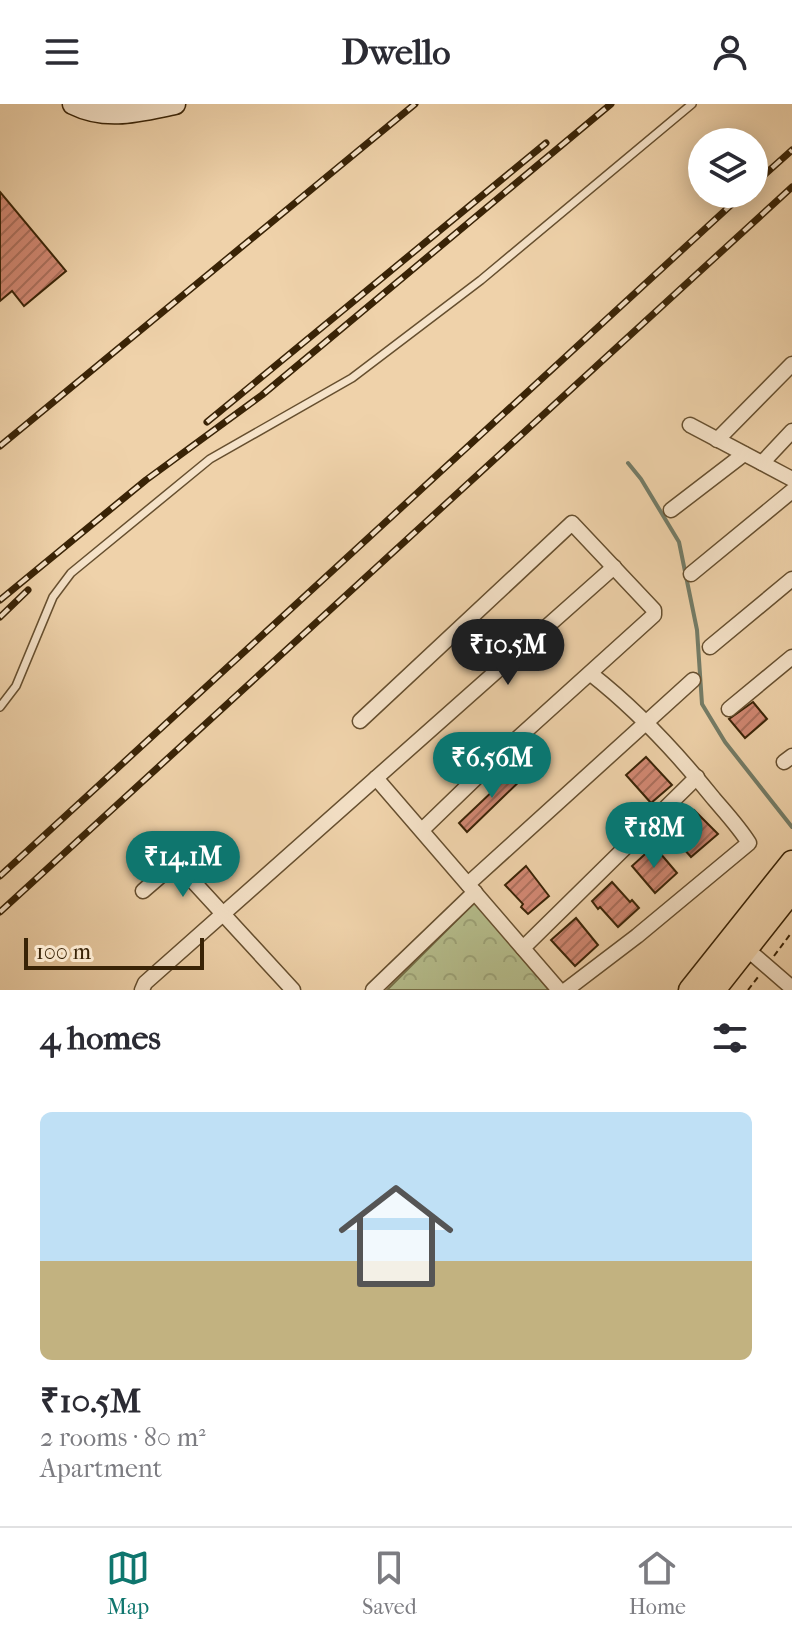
<!DOCTYPE html>
<meta charset="utf-8">
<style>
body{margin:0;font-family:"IM FELL French Canon",serif;background:#f2f2f3;color:#2b2b33;height:100vh;display:flex;flex-direction:column;font-size:30px;white-space:nowrap}
*{box-sizing:border-box;margin:0}
p{font-size:26px;color:#7c7c81}
.icon{flex:none;width:44px;height:44px;fill:none;stroke:currentColor;stroke-width:2;stroke-linecap:round;stroke-linejoin:round}
.map{position:relative;height:886px;overflow:hidden}
.drawer{display:flex;flex-direction:column;background:#fff;flex:1}
.drawer>*{flex:none}
.controls{position:absolute;left:688px;top:24px;display:grid;gap:16px}
.controls a{display:grid;place-items:center;width:80px;height:80px;border-radius:50%;background:#fff;box-shadow:0 4px 20px #0003;font-size:40px}
.scale{position:absolute;left:24px;bottom:20px;width:180px;box-sizing:border-box;padding-left:8px;border:4px solid #392306;border-top:0;font-size:22px;line-height:28px;white-space:nowrap;color:#392306;-webkit-text-stroke:6px #f5e2c8;paint-order:stroke}
.price{position:absolute;translate:-50% -68px;padding:0 18px;border-radius:28px;background:#0f766e;color:#fff;font-size:26px;line-height:52px;filter:drop-shadow(0 2px 4px #0008)}
.price::after{content:'';position:absolute;left:50%;top:48px;width:24px;height:18px;margin-left:-12px;background:inherit;clip-path:polygon(0 0,100% 0,50% 100%)}
.price.selected{background:#222;color:#fff}
ul{padding:0;list-style:none}
li{display:grid;align-content:center;gap:16px;height:424px;padding:0 40px}
li span{display:grid;place-items:center;height:248px;border-radius:12px;color:#555}
li>.icon{margin-inline-start:auto}
span .icon{width:144px;height:144px;fill:#fffc;stroke-width:1}
li b{font-size:34px}
h2{display:flex;justify-content:space-between;align-items:center;height:96px;padding:0 40px;font-size:34px}
header{display:flex;justify-content:space-between;align-items:center;height:104px;padding:0 40px;background:#fff;font-size:36px;font-weight:800}
.tab-bar{display:flex;justify-content:space-around;align-items:center;height:112px;border-top:2px solid #e1e1e2;background:#fff;font-size:22px;color:#7c7c81}
.tab-bar a{display:grid;justify-items:center;gap:4px}
.tab-bar .selected{color:#0f766e}
.map>svg:first-child{display:block}
.park{fill:url(#park-crowns);stroke:#777049;stroke-width:2}
.lines{fill:none;stroke-linecap:round;stroke-linejoin:round}
.stream{stroke:#737c67;stroke-width:4}
.building{fill:url(#building-hatch);stroke:#392306;stroke-width:2}
.lane-casing{stroke:#664f2f;stroke-width:10}
.street-casing{stroke:#664f2f;stroke-width:17}
.secondary-casing{stroke:#392306;stroke-width:23}
.primary-casing{stroke:#392306;stroke-width:25}
.path{stroke:#392306;stroke-width:2;stroke-dasharray:6 4;stroke-linecap:butt}
.lane{stroke:#f5e2c8;stroke-width:7}
.street{stroke:#f5e2c8;stroke-width:14}
.secondary{stroke:#f5e2c8;stroke-width:20}
.primary{stroke:#efd2aa;stroke-width:22}
.rail-casing{stroke:#392306;stroke-width:7}
.rail{stroke:#f5e2c8;stroke-width:4;stroke-dasharray:12;stroke-linecap:butt}
</style>
<header><svg class="icon" aria-label="menu" viewBox="0 0 24 24"><path d="M4 6h16M4 12h16M4 18h16"/></svg>Dwello<svg class="icon" aria-label="person" viewBox="0 0 24 24"><circle cx="12" cy="8" r="4"/><path d="M4 21q1-7 8-7t8 7"/></svg></header>
<div class="map">
<svg width="792" height="886" viewBox="0 0 792 886">
<defs>
<pattern id="park-crowns" width="20" height="18" patternUnits="userSpaceOnUse" patternTransform="scale(2)"><rect width="20" height="18" fill="#b5bd8c"/><path d="M2 6a3 3 0 1 1 6 0M12 15a3 3 0 1 1 6 0" fill="none" stroke="#9ca277"/></pattern>
<pattern id="building-hatch" width="6" height="6" patternUnits="userSpaceOnUse" patternTransform="scale(2)"><rect width="6" height="6" fill="#d28873"/><path d="M-1 1l2-2M0 6l6-6M5 7l2-2" fill="none" stroke="#ab6f5c"/></pattern>
</defs>
<rect width="100%" height="100%" fill="#efd2aa"/>
<filter id="stains"><feTurbulence type="fractalNoise" baseFrequency=".0025" numOctaves="4"/><feColorMatrix values="0 0 0 0 .2 0 0 0 0 .09 0 0 0 0 .02 0 0 0 .5 -.17"/></filter>
<radialGradient id="worn" r=".72"><stop offset=".6" stop-color="#630" stop-opacity="0"/><stop offset="1" stop-color="#630" stop-opacity=".3"/></radialGradient>
<path class="park" d="M 475,798 L 549,886 L 387,886 Z"/>
<g class="lines">
<path class="stream" d="M 628,359 L 641,375 L 679,438 L 697,526 L 702,600 L 725,638 L 792,723"/>
</g>
<g class="building">
<path d="M 0,88 L 66,167 L 24,202 L 12,187 L 0,197 Z"/>
<path d="M 753,598 L 767,615 L 745,634 L 729,615 Z"/>
<path d="M 646,653 L 672,681 L 651,699 L 626,671 Z"/>
<path d="M 517,664 L 525,672 L 467,728 L 459,719 Z"/>
<path d="M 694,706 L 718,730 L 691,753 L 669,728 Z"/>
<path d="M 654,742 L 677,769 L 655,789 L 632,762 Z"/>
<path d="M 526,762 L 549,792 L 528,810 L 521,803 L 523,800 L 505,781 Z"/>
<path d="M 612,778 L 630,798 L 632,796 L 639,804 L 618,823 L 600,803 L 598,805 L 592,797 Z"/>
<path d="M 576,814 L 598,841 L 575,862 L 551,836 Z"/>
</g>
<g class="lines">
<g class="lane-casing">
<path id="lane" d="M 0,603 L 16,582 L 53,493 L 71,469 L 210,355 L 352,274 L 481,176 L 692,0"/>
</g>
<g class="street-casing">
<g id="street">
<path d="M 690,321 L 792,375"/>
<path d="M 717,336 L 792,260"/>
<path d="M 762,359 L 792,327"/>
<path d="M 671,406 L 744,350"/>
<path d="M 691,470 L 792,387"/>
<path d="M 710,543 L 792,475"/>
<path d="M 729,605 L 792,553"/>
<path d="M 360,617 L 572,419 L 654,506 L 654,511 L 508,643 L 422,726"/>
<path d="M 784,658 L 792,652"/>
<path d="M 376,674 L 559,886"/>
<path d="M 468,780 L 693,576"/>
<path d="M 143,787 L 172,762 L 179,762 L 293,886"/>
<path d="M 523,844 L 697,673"/>
<path d="M 755,852 L 792,884"/>
<path d="M 142,886 L 145,879 L 614,463"/>
<path d="M 373,886 L 475,788"/>
<path d="M 566,886 L 637,832 L 749,739 C 739,723 726,709 714,695 C 677,649 637,606 591,570"/>
</g>
</g>
<g class="secondary-casing">
<path id="secondary" d="M 73,0 C 107,17 140,7 175,0"/>
</g>
<g class="primary-casing">
<g id="primary">
<path d="M 690,886 L 792,758"/>
<path d="M 714,886 L 792,787"/>
</g>
</g>
<g class="path">
<path d="M 774,852 L 792,828"/>
<path d="M 748,886 L 758,873"/>
</g>
<use href="#lane" class="lane"/>
<use href="#street" class="street"/>
<use href="#secondary" class="secondary"/>
<use href="#primary" class="primary"/>
<g class="rail-casing">
<g id="rail">
<path d="M 754,80 L 792,46"/>
<path d="M 207,318 L 546,39"/>
<path d="M 0,342 L 415,0"/>
<path d="M 0,496 L 146,376 L 262,291 L 611,0"/>
<path d="M 0,513 L 28,486"/>
<path d="M 0,772 L 743,90"/>
<path d="M 0,808 L 792,83"/>
</g>
</g>
<use href="#rail" class="rail"/>
</g>
<rect width="100%" height="100%" filter="url(#stains)"/>
<rect width="100%" height="100%" fill="url(#worn)"/>
</svg>
<div class="controls">
<a><svg class="icon" aria-label="layers" viewBox="0 0 24 24"><path d="M12 4l9 5-9 5-9-5zM3 14l9 5 9-5"/></svg></a>
</div>
<div class="scale">100 m</div>
<b class="price selected" style="left:508px;top:583px">₹10.5M</b>
<b class="price" style="left:492px;top:696px">₹6.56M</b>
<b class="price" style="left:654px;top:766px">₹18M</b>
<b class="price" style="left:183px;top:795px">₹14.1M</b>
</div>
<section class="drawer">
<h2>4 homes<svg class="icon" aria-label="filters" viewBox="0 0 24 24"><path d="M4 7h16M4 17h16"/><circle cx="9" cy="7" r="2"/><circle cx="15" cy="17" r="2"/></svg></h2>
<ul>
<li><span style="background:linear-gradient(#bfe0f5 60%,#c2b280 0)"><svg class="icon" aria-label="home" viewBox="0 0 24 24"><path d="M3 11l9-7 9 7M6 9v11h12V9"/></svg></span><div><b>₹10.5M</b><p>2 rooms · 80 m²</p><p>Apartment</p></div></li>
</ul>
</section>
<nav class="tab-bar">
<a class="selected"><svg class="icon" aria-label="map" viewBox="0 0 24 24"><path d="M3 6l6-2 6 2 6-2v14l-6 2-6-2-6 2zM9 4v14M15 6v14"/></svg>Map</a>
<a><svg class="icon" aria-label="saved" viewBox="0 0 24 24"><path d="M7 4h10v16l-5-4-5 4z"/></svg>Saved</a>
<a><svg class="icon" aria-label="home" viewBox="0 0 24 24"><path d="M3 11l9-7 9 7M6 9v11h12V9"/></svg>Home</a>
</nav>
